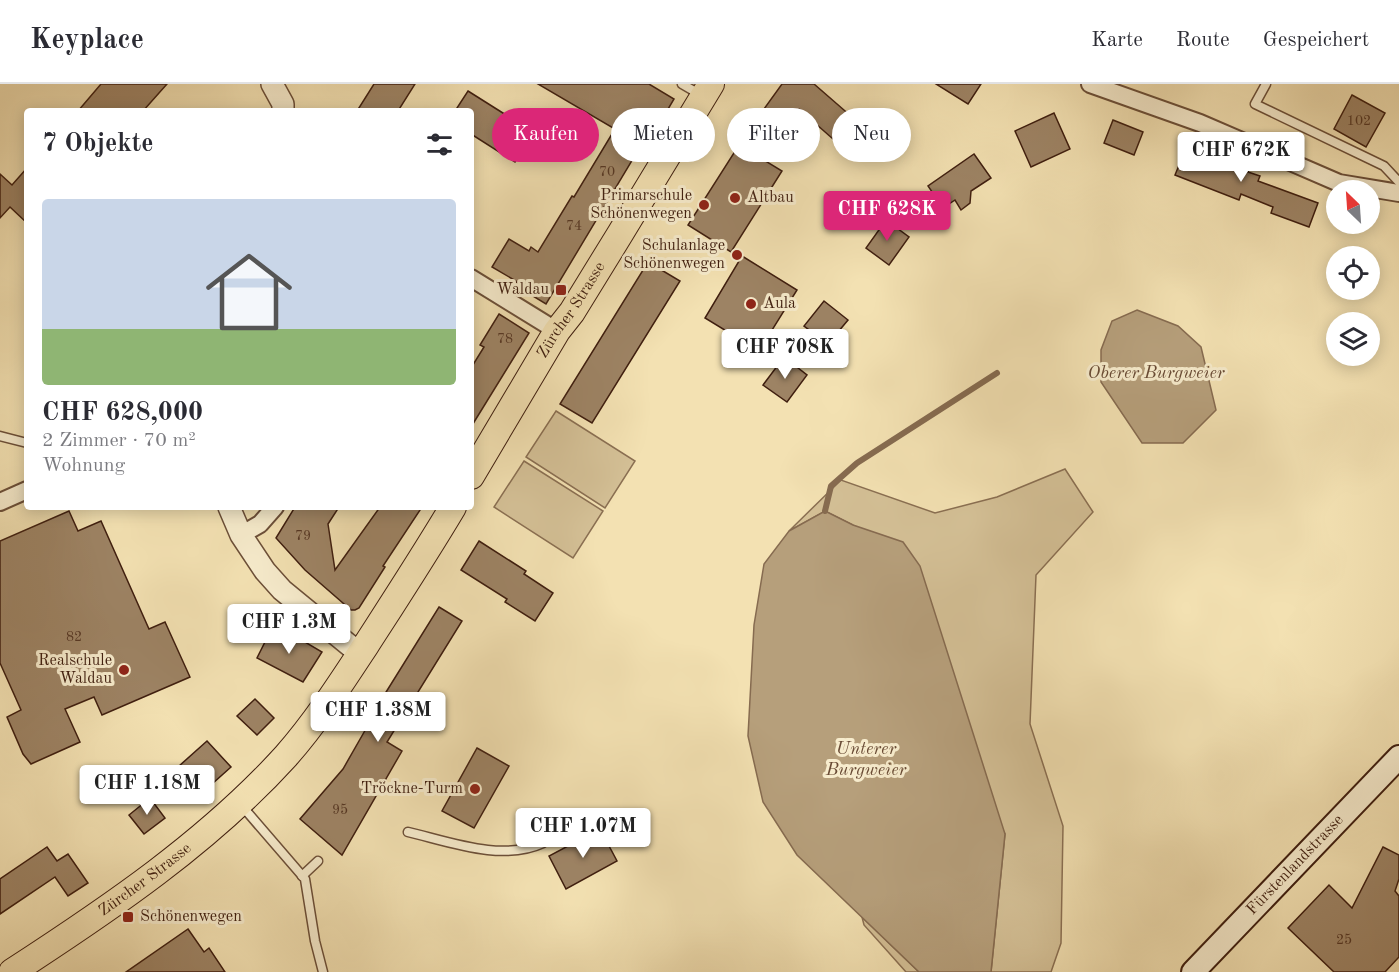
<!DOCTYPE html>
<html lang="de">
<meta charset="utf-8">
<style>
body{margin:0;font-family:"Old Standard TT",serif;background:#f2f2f3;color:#2b2b33;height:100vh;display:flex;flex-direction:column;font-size:22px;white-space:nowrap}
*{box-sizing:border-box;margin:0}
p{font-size:20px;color:#7c7c81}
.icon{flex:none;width:33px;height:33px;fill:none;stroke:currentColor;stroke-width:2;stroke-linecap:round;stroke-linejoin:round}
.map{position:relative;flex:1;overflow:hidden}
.side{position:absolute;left:24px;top:24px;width:450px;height:402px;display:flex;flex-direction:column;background:#fff;border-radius:6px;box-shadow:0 3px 15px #0003}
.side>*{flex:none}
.hud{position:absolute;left:492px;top:24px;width:570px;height:54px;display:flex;gap:12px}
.needle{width:39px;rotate:335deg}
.controls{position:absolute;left:1326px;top:96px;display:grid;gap:12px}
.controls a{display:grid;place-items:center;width:54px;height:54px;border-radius:50%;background:#fff;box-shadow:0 3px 15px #0003;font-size:30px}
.price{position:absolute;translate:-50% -51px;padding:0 14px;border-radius:6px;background:#fff;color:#222;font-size:20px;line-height:39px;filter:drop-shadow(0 2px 3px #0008)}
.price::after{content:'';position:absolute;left:50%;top:36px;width:18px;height:14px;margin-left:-9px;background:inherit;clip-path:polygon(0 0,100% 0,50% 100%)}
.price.on{background:#db2777;color:#fff}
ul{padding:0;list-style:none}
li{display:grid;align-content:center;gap:12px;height:318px;padding:0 18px}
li+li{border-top:2px solid #e1e1e2}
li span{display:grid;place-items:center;height:186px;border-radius:6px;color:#555}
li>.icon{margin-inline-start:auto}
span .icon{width:108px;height:108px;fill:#fffc;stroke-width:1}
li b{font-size:26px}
h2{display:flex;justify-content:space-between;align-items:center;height:72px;padding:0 18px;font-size:26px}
.tag{padding:0 21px;border-radius:27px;background:#fff;box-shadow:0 3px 15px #0003;font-size:21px;line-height:54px}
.tag.on{background:#db2777;color:#fff}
header{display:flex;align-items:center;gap:36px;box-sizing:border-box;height:84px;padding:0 30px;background:#fff;border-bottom:2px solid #e1e1e2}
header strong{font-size:28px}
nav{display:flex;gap:33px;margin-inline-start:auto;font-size:21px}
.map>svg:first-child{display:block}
.green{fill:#d4c096;stroke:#8a6f52;stroke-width:1.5}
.water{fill:#b69f7b;stroke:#866b50;stroke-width:1.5}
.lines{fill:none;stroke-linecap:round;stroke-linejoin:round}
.stream{stroke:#866b50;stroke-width:6}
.building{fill:#9d8364;stroke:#3f1e0f;stroke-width:1.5}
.service-casing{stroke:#6c4f38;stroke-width:11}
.minor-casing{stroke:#6c4f38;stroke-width:20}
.tertiary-casing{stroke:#6c4f38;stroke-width:24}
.secondary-casing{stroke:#3f1e0f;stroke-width:26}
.primary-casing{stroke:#3f1e0f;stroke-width:28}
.service{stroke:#f7eccd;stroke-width:8}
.minor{stroke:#f7eccd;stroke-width:16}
.tertiary{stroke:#f7eccd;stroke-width:21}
.secondary{stroke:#f7eccd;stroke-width:22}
.primary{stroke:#f3e1b2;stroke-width:26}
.poi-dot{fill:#8f2418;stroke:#f7eccd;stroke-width:2}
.labels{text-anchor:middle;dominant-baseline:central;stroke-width:6;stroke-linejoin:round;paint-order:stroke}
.number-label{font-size:14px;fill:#563724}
.poi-label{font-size:16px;fill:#3f1e0f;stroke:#f7eccd;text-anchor:end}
.street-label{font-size:16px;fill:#3f1e0f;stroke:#f7eccd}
.water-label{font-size:18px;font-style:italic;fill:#694b35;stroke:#f7eccd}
</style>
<header>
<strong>Keyplace</strong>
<nav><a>Karte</a><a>Route</a><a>Gespeichert</a></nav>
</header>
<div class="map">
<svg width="1399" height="888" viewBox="0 0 1399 888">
<rect width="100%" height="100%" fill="#f3e1b2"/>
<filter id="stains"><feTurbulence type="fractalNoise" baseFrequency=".00333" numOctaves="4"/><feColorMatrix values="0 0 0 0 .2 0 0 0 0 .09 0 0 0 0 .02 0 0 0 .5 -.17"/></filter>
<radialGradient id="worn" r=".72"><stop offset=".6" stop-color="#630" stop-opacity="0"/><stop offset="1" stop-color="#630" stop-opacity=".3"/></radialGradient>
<g class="green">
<path d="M 556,327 L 635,377 L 605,424 L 526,373 Z"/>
<path d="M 524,377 L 603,427 L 573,474 L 494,423 Z"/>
<path d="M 1065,385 L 1093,428 L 1036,491 L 1030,640 L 1063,742 L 1061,859 L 1051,888 L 991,888 L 1005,750 L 853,441 L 825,427 L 789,447 L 841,396 L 935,429 L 997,413 Z"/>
<path d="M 862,833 L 919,888 L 906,888 L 864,841 Z"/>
</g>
<g class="water">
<path d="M 1137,226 L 1178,242 L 1201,263 L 1216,326 L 1183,359 L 1142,359 L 1101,298 L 1101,266 L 1112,237 Z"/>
<path d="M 825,427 L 853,441 L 903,458 L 920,482 L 1005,750 L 991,888 L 919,888 L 797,771 L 763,718 L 748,652 L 754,541 L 764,480 L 789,447 Z"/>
</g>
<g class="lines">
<path class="stream" d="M 825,427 L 831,402 L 857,379 L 997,289"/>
</g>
<g class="building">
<path d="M 101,0 L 167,0 L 143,27 L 78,27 Z"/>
<path d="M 374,0 L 415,0 L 398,27 L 357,27 Z"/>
<path d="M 538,0 L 649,0 L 674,15 L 644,66 L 640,63 L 546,220 L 518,203 L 516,197 L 492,183 L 509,155 L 529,167 L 531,163 L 538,168 L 572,112 L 574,113 L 615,45 Z"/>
<path d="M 782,0 L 814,0 L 852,33 L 833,55 L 799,25 L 778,52 L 756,36 Z"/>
<path d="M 936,0 L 981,0 L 968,20 Z"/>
<path d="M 468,7 L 533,48 L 515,78 L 471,50 L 471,27 L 455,27 Z"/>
<path d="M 1352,11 L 1385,29 L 1366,63 L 1334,45 Z"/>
<path d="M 1054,29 L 1070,65 L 1031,83 L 1015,47 Z"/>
<path d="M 1113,36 L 1143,48 L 1134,71 L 1104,59 Z"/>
<path d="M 1189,57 L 1251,81 L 1248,88 L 1260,92 L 1258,97 L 1318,119 L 1309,143 L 1271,129 L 1273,123 L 1241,110 L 1239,116 L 1175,91 Z"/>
<path d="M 739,61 L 782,87 L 731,168 L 688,141 Z"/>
<path d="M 974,70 L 991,94 L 971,107 L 970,119 L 961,126 L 955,116 L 943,124 L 928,102 Z"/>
<path d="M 27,84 L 27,139 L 10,123 L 0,134 L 0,90 L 12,101 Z"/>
<path d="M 886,136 L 909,153 L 889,181 L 866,164 Z"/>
<path d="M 742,172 L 797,206 L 759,267 L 705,234 Z"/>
<path d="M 648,178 L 680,197 L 592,339 L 560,320 Z"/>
<path d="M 824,217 L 848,236 L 828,260 L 804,242 Z"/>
<path d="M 499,230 L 529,249 L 471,343 L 471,284 L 484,263 L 480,261 Z"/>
<path d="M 784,273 L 807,291 L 787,318 L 763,301 Z"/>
<path d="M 295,423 L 339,423 L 328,440 L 335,486 L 380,423 L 422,423 L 383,482 L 385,483 L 359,524 L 355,526 L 351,526 L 305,486 L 276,454 Z"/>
<path d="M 69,427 L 78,447 L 101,437 L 149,545 L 165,538 L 190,593 L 102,631 L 94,613 L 65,625 L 80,658 L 31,680 L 23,670 L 7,633 L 21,626 L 0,579 L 0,457 Z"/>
<path d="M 479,457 L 526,487 L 524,490 L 553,509 L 535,537 L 505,518 L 507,515 L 461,486 Z"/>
<path d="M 439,523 L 462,537 L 387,658 L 402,667 L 342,771 L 300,735 L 343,685 L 379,622 L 378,621 Z"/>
<path d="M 272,544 L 294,555 L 295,552 L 322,568 L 303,598 L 257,574 Z"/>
<path d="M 255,615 L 274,634 L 257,651 L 237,632 Z"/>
<path d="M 207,657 L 231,683 L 193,717 L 169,691 Z"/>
<path d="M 477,664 L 509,682 L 474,744 L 442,727 Z"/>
<path d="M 150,714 L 165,734 L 144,750 L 129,731 Z"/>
<path d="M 600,745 L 617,777 L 566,805 L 549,772 Z"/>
<path d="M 47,763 L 57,777 L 68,770 L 88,799 L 68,812 L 55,793 L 0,830 L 0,795 Z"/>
<path d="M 1383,763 L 1399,771 L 1399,795 L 1395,807 L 1399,812 L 1399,873 L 1385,888 L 1334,888 L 1288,844 L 1329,801 L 1352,824 Z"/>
<path d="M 188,845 L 204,868 L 209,864 L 225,888 L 126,888 Z"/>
</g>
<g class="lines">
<g class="service-casing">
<g id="service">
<path d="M 682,0 L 701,11"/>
<path d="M 1266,0 L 1255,20 L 1384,82 L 1399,98"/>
<path d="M 0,352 L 27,359"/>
<path d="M 242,722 L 305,795 L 315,857 L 323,888"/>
<path d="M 408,748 C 450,758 502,778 543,759"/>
<path d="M 302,792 L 318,777"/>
</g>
</g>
<g class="minor-casing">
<g id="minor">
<path d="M 1090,0 L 1200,39 L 1339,99 L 1399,109"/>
<path d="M 471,194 L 557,247"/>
<path d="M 0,418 L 27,406"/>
<path d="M 241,451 L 260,440 L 275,423"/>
</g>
</g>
<g class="tertiary-casing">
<g id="tertiary">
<path d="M 272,0 L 283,20 L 283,27"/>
<path d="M 229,423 L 241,451 L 265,487 L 282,506 L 349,561 L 361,569"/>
</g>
</g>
<g class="secondary-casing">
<g id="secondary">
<path id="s1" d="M 1193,888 L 1399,673"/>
</g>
</g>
<g class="primary-casing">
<g id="primary">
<path id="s2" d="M 471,392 L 557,247 L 572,228 L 620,150 L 711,0"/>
<path id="s3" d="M 12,888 C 109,825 208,758 286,672 C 316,638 341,599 366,561 C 395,516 425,470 453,423"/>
</g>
</g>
<use href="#service" class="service"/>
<use href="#minor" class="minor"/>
<use href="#tertiary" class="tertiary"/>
<use href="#secondary" class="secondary"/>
<use href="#primary" class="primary"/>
</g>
<g class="poi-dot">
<circle cx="735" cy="114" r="6"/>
<circle cx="704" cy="121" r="6"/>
<circle cx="737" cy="171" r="6"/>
<rect x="555" y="200" width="12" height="12" rx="3"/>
<circle cx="751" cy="220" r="6"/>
<circle cx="124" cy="586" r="6"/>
<circle cx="475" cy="705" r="6"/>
<rect x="122" y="827" width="12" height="12" rx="3"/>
</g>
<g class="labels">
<g class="number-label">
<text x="1359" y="37">102</text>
<text x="607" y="88">70</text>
<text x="574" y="142">74</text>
<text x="505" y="255">78</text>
<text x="303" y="452">79</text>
<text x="74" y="553">82</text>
<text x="340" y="726">95</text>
<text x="1344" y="856">25</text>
</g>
<g class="poi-label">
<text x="692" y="112">Primarschule<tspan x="692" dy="18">Schönenwegen</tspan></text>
<text x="747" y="114" text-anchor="start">Altbau</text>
<text x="725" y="162">Schulanlage<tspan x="725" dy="18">Schönenwegen</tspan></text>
<text x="549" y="206">Waldau</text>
<text x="763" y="220" text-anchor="start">Aula</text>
<text x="112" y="577">Realschule<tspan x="112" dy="18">Waldau</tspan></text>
<text x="463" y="705">Tröckne-Turm</text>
<text x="140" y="833" text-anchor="start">Schönenwegen</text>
</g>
<g class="street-label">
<text stroke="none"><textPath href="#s2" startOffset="194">Zürcher Strasse</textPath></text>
<text stroke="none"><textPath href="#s1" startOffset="148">Fürstenlandstrasse</textPath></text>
<text stroke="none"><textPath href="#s3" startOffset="162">Zürcher Strasse</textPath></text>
</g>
<g class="water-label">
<text x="1156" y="289">Oberer Burgweier</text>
<text x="866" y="665">Unterer<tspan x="866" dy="21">Burgweier</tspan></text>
</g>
</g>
<rect width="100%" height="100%" filter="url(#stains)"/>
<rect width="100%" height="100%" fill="url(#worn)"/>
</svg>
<div class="controls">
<a><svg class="needle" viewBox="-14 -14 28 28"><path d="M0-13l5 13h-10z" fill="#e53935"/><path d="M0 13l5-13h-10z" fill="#7c7c81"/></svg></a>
<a><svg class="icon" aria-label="locate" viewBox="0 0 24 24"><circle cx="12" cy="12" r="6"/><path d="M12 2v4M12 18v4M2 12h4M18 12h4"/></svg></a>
<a><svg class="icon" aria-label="layers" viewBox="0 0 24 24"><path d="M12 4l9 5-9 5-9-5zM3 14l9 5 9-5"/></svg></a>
</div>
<b class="price" style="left:1241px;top:99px">CHF 672K</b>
<b class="price on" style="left:887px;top:158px">CHF 628K</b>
<b class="price" style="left:785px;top:296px">CHF 708K</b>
<b class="price" style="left:289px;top:571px">CHF 1.3M</b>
<b class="price" style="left:378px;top:659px">CHF 1.38M</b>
<b class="price" style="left:147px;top:732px">CHF 1.18M</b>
<b class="price" style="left:583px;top:775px">CHF 1.07M</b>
<div class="hud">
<a class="tag on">Kaufen</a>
<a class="tag">Mieten</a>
<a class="tag">Filter</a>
<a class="tag">Neu</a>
</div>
<section class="side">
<h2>7 Objekte<svg class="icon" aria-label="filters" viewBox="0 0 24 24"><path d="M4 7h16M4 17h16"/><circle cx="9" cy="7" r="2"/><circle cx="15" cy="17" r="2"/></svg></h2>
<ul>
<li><span style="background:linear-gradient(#c9d6e8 70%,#8fb573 0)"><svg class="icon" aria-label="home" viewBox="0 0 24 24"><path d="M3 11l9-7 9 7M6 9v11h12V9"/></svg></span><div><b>CHF 628,000</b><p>2 Zimmer · 70 m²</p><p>Wohnung</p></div></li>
</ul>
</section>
</div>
